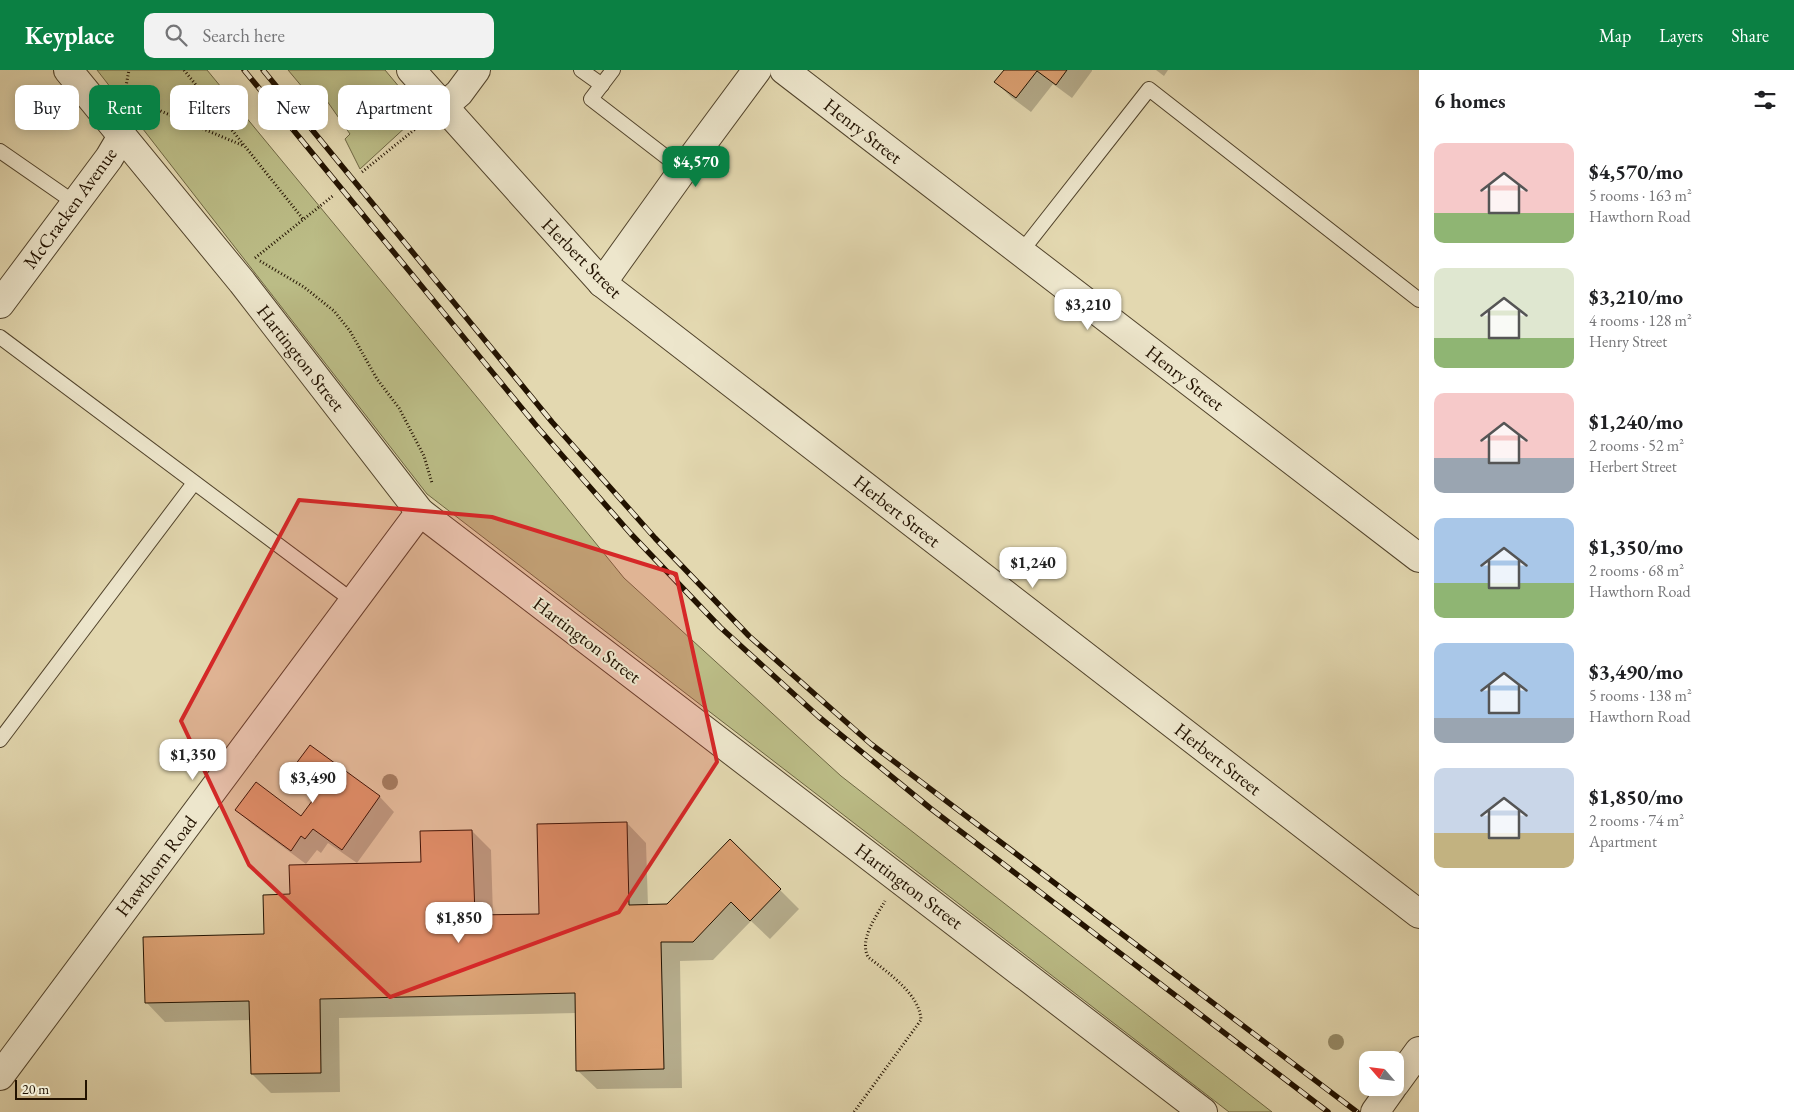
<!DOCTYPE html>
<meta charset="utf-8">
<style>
body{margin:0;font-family:"EB Garamond",serif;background:#f2f2f2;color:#202124;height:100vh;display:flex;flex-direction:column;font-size:19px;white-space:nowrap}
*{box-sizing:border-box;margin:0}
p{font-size:16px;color:#757577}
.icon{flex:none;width:28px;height:28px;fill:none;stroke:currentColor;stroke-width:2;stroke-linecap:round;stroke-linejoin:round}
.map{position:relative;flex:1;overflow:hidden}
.panel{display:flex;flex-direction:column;background:#fff;width:375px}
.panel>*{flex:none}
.hud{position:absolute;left:15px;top:15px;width:475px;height:45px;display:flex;gap:10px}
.needle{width:32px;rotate:298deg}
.buttons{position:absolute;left:1359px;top:981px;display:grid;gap:10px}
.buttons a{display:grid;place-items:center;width:45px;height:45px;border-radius:10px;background:#fff;box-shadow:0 2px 12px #0003;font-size:25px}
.scale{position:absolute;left:15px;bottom:12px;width:72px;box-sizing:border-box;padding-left:5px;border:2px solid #221200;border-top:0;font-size:14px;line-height:18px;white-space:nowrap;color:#221200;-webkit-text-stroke:4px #ede6cc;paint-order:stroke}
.price{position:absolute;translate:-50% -42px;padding:0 11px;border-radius:10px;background:#fff;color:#222;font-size:16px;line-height:32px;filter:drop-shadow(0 1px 2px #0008)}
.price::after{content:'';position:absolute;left:50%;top:30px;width:15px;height:11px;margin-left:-8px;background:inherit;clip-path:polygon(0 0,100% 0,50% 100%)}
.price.active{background:#0b8043;color:#fff}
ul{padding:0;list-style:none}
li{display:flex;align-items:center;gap:15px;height:125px;padding:0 15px}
li span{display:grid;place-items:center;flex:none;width:140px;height:100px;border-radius:10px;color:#555}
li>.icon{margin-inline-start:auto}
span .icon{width:60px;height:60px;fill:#fffc;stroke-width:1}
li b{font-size:21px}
h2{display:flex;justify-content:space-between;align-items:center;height:60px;padding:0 15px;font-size:21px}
.tag{padding:0 18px;border-radius:10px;background:#fff;box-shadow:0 2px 12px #0003;font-size:18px;line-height:45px}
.tag.active{background:#0b8043;color:#fff}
header{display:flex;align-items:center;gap:30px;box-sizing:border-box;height:70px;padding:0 25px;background:#0b8043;color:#fff}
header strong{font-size:24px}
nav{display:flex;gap:28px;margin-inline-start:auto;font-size:18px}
.search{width:350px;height:45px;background:#f2f2f2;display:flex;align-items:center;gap:12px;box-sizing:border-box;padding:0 18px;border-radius:10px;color:#757577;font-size:19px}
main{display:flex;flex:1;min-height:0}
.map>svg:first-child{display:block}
.green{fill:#bbbc86;stroke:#6e6743}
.shadow{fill:#0003}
.building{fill:#dda274;stroke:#221200}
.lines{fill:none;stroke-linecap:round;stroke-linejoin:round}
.service-casing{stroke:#52442c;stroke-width:16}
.minor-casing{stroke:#52442c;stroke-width:30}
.path{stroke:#221200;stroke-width:3;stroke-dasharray:1 2.5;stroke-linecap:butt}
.service{stroke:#ede6cc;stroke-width:14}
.minor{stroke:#ede6cc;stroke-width:28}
.rail-casing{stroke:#221200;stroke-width:5.5}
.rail{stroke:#ede6cc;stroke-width:4;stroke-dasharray:11;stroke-linecap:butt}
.tree{fill:#978c69}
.marked{fill:#d62828;fill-opacity:0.2;stroke:#d62828;stroke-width:4;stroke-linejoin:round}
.labels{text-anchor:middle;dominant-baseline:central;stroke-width:4;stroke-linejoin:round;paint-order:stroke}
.street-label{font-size:19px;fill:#221200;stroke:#ede6cc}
</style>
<header>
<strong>Keyplace</strong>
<div class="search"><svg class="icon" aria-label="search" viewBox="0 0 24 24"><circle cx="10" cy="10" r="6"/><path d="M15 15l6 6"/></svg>Search here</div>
<nav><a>Map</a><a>Layers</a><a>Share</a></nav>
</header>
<main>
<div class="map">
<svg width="1419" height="1042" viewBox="0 0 1419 1042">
<rect width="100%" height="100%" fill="#e3d8b0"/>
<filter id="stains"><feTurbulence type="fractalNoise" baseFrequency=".004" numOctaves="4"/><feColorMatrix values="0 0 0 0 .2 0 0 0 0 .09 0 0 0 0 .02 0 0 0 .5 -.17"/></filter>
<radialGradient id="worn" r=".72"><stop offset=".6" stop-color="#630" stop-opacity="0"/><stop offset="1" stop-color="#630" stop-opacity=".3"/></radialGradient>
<g class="green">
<path d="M 97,0 L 207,0 L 481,332 L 624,508 L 841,706 L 1272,1042 L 1229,1042 L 427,424 Z"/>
<path d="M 288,0 L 385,0 L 421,43 L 360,99 L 345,69 L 350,64 L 327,31 L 319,37 Z"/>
</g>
<g class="shadow">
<path d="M 1005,0 L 1092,0 L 1092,1 L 1072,28 L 1053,14 L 1031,42 L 1011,27 L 996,12 Z"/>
<path d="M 1156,0 L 1168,0 L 1164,6 Z"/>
<path d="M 310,676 L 380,727 L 394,742 L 357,793 L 328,773 L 321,783 L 317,780 L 306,794 L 252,754 L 237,740 L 302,747 L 318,726 L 306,717 L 291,703 Z"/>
<path d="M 627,753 L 646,773 L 648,836 L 667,836 L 780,820 L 799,839 L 770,869 L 751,851 L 713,890 L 680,891 L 682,1018 L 597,1019 L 577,1000 L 576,943 L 339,948 L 340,1022 L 271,1023 L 252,1004 L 251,950 L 165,952 L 146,932 L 265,866 L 291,825 L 422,793 L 472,761 L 491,780 L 493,846 L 540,845 Z"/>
</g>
<g class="building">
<path d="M 1004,0 L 1067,0 L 1056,15 L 1037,1 L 1016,28 L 994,12 Z"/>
<path d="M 310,675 L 380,726 L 342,780 L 313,759 L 305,769 L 301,766 L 291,781 L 235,740 L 256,712 L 301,746 L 318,723 L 289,703 Z"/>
<path d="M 627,752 L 629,835 L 667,834 L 730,769 L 781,819 L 750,851 L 731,832 L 693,872 L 661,872 L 664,999 L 576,1001 L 575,923 L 320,929 L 321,1003 L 251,1004 L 249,931 L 145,933 L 143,867 L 264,864 L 263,825 L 290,824 L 289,795 L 421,792 L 420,761 L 472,760 L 475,845 L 539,844 L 537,754 Z"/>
</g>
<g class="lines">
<g class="service-casing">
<g id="service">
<path d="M 581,0 L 602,15"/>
<path d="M 613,0 L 591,29 L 683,100"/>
<path d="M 0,81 L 75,133"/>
<path d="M 1021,182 L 1149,19 L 1419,230"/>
<path d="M 0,267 L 353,531"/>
<path d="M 0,670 L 194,413"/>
</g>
</g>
<g class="minor-casing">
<g id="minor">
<path d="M 68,0 L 242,212 L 420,442 L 1203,1042"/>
<path d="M 411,0 L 602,213 L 1419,844"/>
<path d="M 784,0 L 1419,488"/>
<path d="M 443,37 L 459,23 L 476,0"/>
<path d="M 602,213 L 683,100 L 757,0"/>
<path d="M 0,234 L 109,88 L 122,66"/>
<path d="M 0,1006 L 420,442"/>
<path d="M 1395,1014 L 1419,981"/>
<path d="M 1375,1042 L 1392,1018"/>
</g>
</g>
<g class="path">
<path d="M 184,0 L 303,149"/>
<path d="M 125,26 L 244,76"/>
<path d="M 124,27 L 129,0"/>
<path d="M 362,102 L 424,52"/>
<path d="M 255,188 L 334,125"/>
<path d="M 260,191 L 304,217 L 334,241 L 350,261 L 377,309 L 399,338 L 424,386 L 432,413"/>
<path d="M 854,1042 L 921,950 C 920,924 887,902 868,887 C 859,869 876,847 885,831"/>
</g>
<use href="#service" class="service"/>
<use href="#minor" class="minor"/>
<g class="rail-casing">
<g id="rail">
<path d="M 244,0 L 539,359 L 631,464 L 720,557 L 819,647 L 930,738 L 1328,1042"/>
<path d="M 263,0 L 552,352 L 655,468 L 749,566 L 871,674 L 1357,1042"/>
</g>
</g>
<use href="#rail" class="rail"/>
</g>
<g class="tree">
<circle cx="390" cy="712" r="8"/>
<circle cx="1336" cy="972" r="8"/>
</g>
<path class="marked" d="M 299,430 L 492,447 L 676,504 L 717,692 L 619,842 L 390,927 L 249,795 L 181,651 Z"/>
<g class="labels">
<g class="street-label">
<text transform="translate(863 61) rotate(38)">Henry Street</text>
<text transform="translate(70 138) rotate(-54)">McCracken Avenue</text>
<text transform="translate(582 188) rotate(45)">Herbert Street</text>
<text transform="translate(301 288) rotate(52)">Hartington Street</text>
<text transform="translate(1185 308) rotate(38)">Henry Street</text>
<text transform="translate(897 441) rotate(38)">Herbert Street</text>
<text transform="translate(587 570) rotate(37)">Hartington Street</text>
<text transform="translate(1218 689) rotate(38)">Herbert Street</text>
<text transform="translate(156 796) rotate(-53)">Hawthorn Road</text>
<text transform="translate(909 816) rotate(37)">Hartington Street</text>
</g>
</g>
<rect width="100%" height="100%" filter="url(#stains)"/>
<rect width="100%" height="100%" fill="url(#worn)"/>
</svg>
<div class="buttons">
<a><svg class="needle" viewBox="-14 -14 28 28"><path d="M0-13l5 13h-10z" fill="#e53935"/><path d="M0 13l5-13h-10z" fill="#757577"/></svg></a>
</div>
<div class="scale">20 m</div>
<b class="price active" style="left:696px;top:118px">$4,570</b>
<b class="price" style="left:1088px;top:261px">$3,210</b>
<b class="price" style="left:1033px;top:519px">$1,240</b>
<b class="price" style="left:193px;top:711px">$1,350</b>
<b class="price" style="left:313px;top:734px">$3,490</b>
<b class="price" style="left:459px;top:874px">$1,850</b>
<div class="hud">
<a class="tag">Buy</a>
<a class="tag active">Rent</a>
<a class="tag">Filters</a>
<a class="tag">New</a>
<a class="tag">Apartment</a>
</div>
</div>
<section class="panel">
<h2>6 homes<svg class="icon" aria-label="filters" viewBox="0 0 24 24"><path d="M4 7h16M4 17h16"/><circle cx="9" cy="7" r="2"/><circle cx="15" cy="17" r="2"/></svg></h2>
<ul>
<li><span style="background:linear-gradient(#f6c9c9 70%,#8fb573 0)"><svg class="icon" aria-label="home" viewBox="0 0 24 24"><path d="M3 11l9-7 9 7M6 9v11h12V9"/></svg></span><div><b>$4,570/mo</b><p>5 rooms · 163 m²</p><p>Hawthorn Road</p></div></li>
<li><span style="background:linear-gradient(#dfe7d0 70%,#8fb573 0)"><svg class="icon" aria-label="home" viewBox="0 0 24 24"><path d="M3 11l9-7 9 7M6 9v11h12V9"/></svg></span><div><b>$3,210/mo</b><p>4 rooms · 128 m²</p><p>Henry Street</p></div></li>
<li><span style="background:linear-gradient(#f6c9c9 65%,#9aa5b1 0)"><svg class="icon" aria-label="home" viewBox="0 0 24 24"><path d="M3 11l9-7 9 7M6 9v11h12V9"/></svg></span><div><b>$1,240/mo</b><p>2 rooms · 52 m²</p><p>Herbert Street</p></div></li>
<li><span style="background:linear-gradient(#a9c7e8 65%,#8fb573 0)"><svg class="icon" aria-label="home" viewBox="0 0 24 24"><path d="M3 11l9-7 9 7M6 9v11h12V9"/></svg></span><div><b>$1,350/mo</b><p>2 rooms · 68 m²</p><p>Hawthorn Road</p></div></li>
<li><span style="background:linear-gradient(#a9c7e8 75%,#9aa5b1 0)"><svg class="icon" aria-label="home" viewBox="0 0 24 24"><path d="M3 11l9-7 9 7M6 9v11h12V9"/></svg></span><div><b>$3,490/mo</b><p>5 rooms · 138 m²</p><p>Hawthorn Road</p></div></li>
<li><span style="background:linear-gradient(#c9d6e8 65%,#c2b280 0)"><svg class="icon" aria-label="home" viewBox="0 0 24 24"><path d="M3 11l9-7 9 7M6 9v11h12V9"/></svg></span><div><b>$1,850/mo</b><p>2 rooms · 74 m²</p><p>Apartment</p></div></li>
</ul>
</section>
</main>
